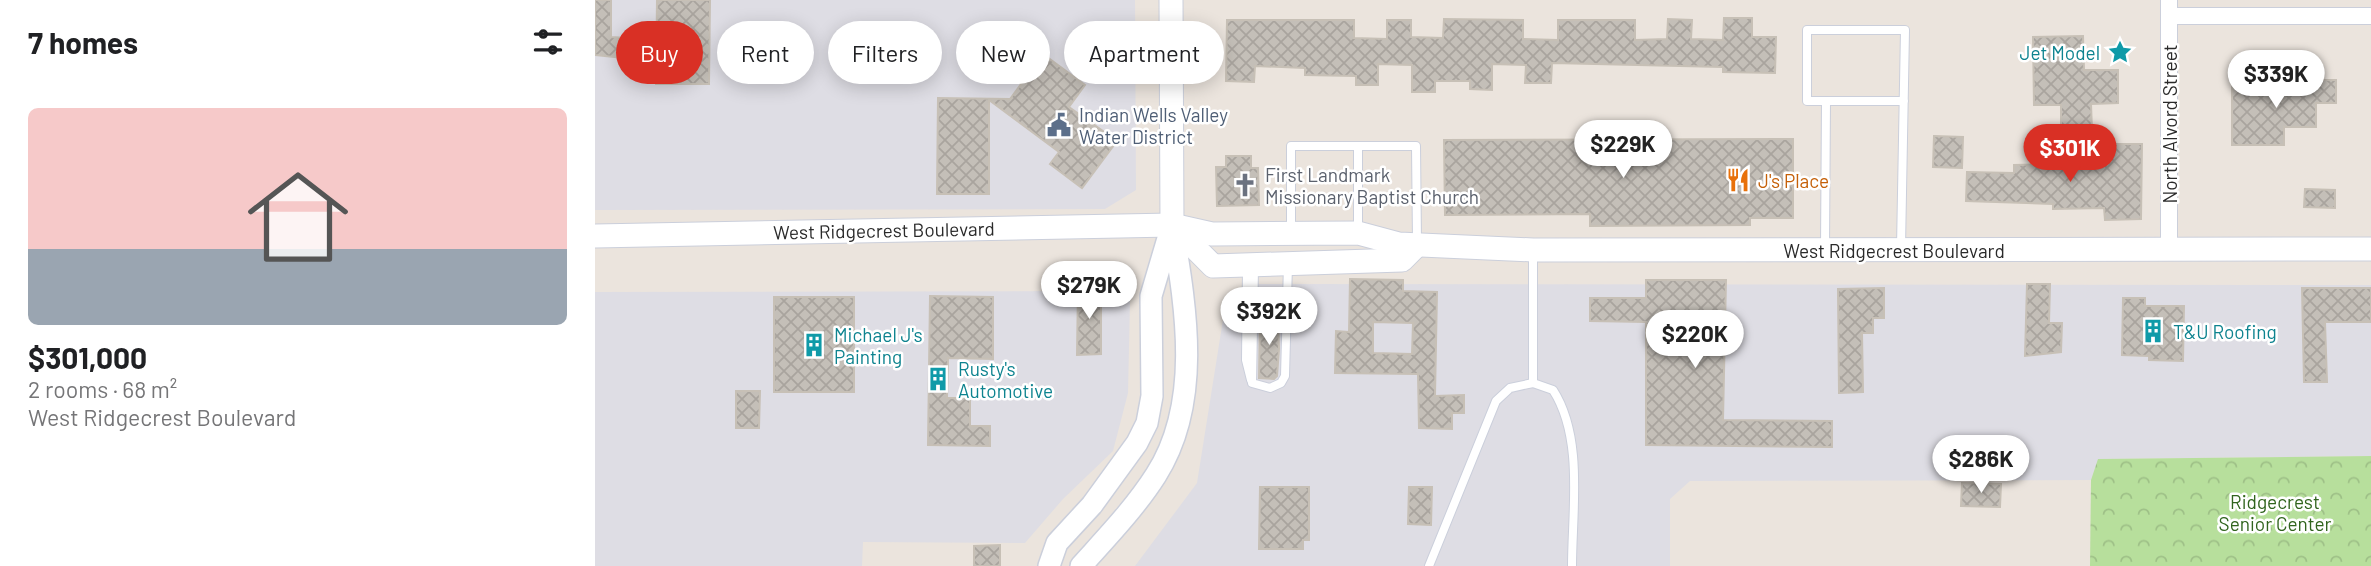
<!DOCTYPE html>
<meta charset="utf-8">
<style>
body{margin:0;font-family:Barlow,sans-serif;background:#f2f2f2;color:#202124;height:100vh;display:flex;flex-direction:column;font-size:26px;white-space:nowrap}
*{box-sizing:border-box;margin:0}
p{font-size:23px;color:#757577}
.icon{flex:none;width:38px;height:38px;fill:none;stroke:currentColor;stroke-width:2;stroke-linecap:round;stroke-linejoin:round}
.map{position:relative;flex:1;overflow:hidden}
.details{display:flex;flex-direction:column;background:#fff;width:595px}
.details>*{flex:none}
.top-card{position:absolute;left:21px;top:21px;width:665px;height:63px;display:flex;gap:14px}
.price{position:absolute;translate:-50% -60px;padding:0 16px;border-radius:24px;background:#fff;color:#222;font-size:23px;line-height:46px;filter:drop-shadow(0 2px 4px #0008)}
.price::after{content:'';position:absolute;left:50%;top:42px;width:21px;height:16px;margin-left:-10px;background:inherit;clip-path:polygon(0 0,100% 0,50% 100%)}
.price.current{background:#d93025;color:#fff}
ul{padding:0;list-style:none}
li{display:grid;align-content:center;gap:14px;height:371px;padding:0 28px}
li+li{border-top:2px solid #e0e0e0}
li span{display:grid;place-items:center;height:217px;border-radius:10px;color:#555}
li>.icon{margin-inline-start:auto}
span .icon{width:126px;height:126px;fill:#fffc;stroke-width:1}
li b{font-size:30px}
h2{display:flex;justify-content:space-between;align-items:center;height:84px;padding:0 28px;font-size:30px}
.pill{padding:0 24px;border-radius:32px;background:#fff;box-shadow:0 4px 18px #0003;font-size:24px;line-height:63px}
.pill.current{background:#d93025;color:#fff}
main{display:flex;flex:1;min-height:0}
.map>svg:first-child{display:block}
.industrial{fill:#dedde4}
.park{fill:url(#park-crowns)}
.building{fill:url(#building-cross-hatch);stroke:#c7c0b6;stroke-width:2;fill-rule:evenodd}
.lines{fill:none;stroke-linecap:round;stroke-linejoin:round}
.service-casing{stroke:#cbcfdb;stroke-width:10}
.minor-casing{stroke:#cbcfdb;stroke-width:18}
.tertiary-casing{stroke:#cbcfdb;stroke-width:24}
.secondary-casing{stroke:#cbcfdb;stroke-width:25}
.service{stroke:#fff;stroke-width:8}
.minor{stroke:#fff;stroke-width:16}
.tertiary{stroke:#fff;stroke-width:21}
.secondary{stroke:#fff;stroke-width:23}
.labels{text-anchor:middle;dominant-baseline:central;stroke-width:5;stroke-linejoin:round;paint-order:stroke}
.culture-label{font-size:19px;fill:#0d838f;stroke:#fff;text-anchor:start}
.service-label{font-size:19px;fill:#4e5e75;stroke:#fff;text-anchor:start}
.street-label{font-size:19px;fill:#2a2a2a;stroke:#fff}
.worship-label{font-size:19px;fill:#5b616d;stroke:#fff;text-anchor:start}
.food-label{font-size:19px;fill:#c56008;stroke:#fff;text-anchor:start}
.park-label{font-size:19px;fill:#30641d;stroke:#fff}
</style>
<main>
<section class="details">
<h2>7 homes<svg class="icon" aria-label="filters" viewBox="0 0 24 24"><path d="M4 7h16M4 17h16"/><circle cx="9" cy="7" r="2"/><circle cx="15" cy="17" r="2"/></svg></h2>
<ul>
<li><span style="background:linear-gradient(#f6c9c9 65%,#9aa5b1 0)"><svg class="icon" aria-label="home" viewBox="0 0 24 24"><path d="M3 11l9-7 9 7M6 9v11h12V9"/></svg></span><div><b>$301,000</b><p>2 rooms · 68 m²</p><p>West Ridgecrest Boulevard</p></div></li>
</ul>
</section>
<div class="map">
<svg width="1776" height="566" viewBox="0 0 1776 566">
<defs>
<pattern id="park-crowns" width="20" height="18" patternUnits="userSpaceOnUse" patternTransform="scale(1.75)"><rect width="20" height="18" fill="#b7df9c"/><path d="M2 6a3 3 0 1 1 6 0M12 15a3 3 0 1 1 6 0" fill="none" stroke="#9ec087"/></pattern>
<pattern id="building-cross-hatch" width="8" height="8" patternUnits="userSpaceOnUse" patternTransform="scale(1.75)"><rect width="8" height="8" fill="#c4bfb8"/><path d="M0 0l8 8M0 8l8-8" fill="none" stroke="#a9a49e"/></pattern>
</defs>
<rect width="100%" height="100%" fill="#ebe4dd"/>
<g class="industrial">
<path d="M 0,0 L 540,0 L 541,190 L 510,209 L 0,210 Z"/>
<path d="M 649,284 L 1776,285 L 1776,456 L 1504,459 L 1496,480 L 1095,481 L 1075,499 L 1075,566 L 540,566 L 602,483 L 630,307 Z"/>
<path d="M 525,291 L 535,301 L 533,393 L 518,451 L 468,499 L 430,543 L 268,542 L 267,566 L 0,566 L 0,292 Z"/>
</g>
<path class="park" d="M 1776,456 L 1776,566 L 1495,566 L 1496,480 L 1503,459 Z"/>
<g class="building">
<path d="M 0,0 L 16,0 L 16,37 L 31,38 L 28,58 L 0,55 Z"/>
<path d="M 62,0 L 115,0 L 114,84 L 61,84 Z"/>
<path d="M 1129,18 L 1157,18 L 1157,37 L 1181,37 L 1180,73 L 1128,72 L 1128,67 L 957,63 L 956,83 L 930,83 L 931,65 L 897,64 L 897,90 L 875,89 L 875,81 L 840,81 L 840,92 L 817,92 L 817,65 L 783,64 L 783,85 L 761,85 L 761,76 L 710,75 L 710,68 L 660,66 L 659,82 L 631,81 L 632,20 L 759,20 L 759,38 L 792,39 L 792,20 L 816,20 L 816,37 L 848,38 L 849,19 L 928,20 L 928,39 L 963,40 L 963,20 L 1040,20 L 1040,40 L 1072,39 L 1073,19 L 1097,20 L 1096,39 L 1128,40 Z"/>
<path d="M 1488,36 L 1489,70 L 1523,70 L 1523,103 L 1496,104 L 1497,130 L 1466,131 L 1466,105 L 1439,105 L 1438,37 Z"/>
<path d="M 448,54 L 490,85 L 474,107 L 522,141 L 487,188 L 455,164 L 464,152 L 394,100 L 394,194 L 342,194 L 343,98 L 415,99 Z"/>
<path d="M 1721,80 L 1741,80 L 1741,103 L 1721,103 L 1721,127 L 1689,127 L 1689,145 L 1637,145 L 1637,85 L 1718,85 Z"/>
<path d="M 1339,136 L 1368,137 L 1367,168 L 1338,167 Z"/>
<path d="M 1198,139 L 1198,218 L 1155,218 L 1155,225 L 995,226 L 995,214 L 850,215 L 849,140 Z"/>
<path d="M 1509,144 L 1547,144 L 1546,219 L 1510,220 L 1509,208 L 1458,209 L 1458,204 L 1371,201 L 1372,172 L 1419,173 L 1419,165 L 1509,163 Z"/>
<path d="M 631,156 L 656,156 L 656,168 L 663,168 L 664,205 L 622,206 L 621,167 L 631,167 Z"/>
<path d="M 1710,189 L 1740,190 L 1740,208 L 1709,207 Z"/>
<path d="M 755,279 L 808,280 L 808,291 L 842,292 L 840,396 L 869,395 L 869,413 L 857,413 L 857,429 L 824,428 L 823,374 L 740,373 L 741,331 L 754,332 ZM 778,322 L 818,323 L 817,354 L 778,353 Z"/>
<path d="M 1051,280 L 1131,280 L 1128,420 L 1237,421 L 1237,447 L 1051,445 L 1051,322 L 995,321 L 995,298 L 1051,298 Z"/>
<path d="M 1432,284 L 1455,284 L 1454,323 L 1467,323 L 1466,352 L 1430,356 Z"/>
<path d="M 483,287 L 506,288 L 506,354 L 482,355 Z"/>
<path d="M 1289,288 L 1289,318 L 1278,318 L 1278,333 L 1267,333 L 1268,392 L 1244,393 L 1243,289 Z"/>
<path d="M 1707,288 L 1776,288 L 1776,322 L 1730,322 L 1732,382 L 1709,382 Z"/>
<path d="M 335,296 L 398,297 L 398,359 L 353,358 L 352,398 L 375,398 L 375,426 L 395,426 L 395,446 L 333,445 Z"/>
<rect x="179" y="297" width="80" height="95"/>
<path d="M 1528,298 L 1550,298 L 1550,306 L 1589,306 L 1588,361 L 1554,360 L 1554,356 L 1527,355 Z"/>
<path d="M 665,316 L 683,317 L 684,349 L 682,376 L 679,379 L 664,378 Z"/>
<path d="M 141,391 L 165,391 L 164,428 L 141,428 Z"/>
<path d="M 1367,483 L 1406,484 L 1405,507 L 1366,506 Z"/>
<path d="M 665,487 L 714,487 L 714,540 L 708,540 L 708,549 L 664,549 Z"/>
<path d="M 814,487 L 837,487 L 836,525 L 813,524 Z"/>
<path d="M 405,545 L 405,566 L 379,566 L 379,546 Z"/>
</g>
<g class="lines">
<g class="service-casing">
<g id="service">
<path d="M 763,146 L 763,231"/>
<path d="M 696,231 L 696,146 L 821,146 L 822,242"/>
<path d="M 1306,247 L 1310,30 L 1212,30 L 1212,101 L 1309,101"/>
<path d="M 1230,248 L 1231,101"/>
<path d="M 659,267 L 657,383 L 675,388 L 686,383 L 690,376 L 693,264"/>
<path d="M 652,268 L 651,360 L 656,380"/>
<path d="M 938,383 L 958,390 C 989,438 977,511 977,566"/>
<path d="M 834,566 L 901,401 L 915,388 L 938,383 L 938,253"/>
</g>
</g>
<g class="minor-casing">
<g id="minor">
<path d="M 1574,16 L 1776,16"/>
<path d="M 1574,249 L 1574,0"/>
</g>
</g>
<g class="tertiary-casing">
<g id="tertiary">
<path d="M 454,566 L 462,543 L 497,505 L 542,443 L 552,423 L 557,396 L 556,296 L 577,225"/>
<path d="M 486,566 C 512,537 540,508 561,475 C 607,403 591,309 578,230"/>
</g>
</g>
<g class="secondary-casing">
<g id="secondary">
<path d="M 576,0 L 577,225"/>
<path d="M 577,225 L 618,266 L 807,260 L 822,245"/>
<path d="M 0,236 L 577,225 L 617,234 L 763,233 L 804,244 L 938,250 L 1776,249"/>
</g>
</g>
<use href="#service" class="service"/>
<use href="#minor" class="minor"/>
<use href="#tertiary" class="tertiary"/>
<use href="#secondary" class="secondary"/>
</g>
<defs>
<g id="sight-bare" transform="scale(1.89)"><path d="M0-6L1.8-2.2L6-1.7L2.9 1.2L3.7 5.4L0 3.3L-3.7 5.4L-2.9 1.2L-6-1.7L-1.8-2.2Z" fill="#0f9aa8" stroke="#fff" stroke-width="2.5" paint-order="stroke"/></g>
<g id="civic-bare" transform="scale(1.89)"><path d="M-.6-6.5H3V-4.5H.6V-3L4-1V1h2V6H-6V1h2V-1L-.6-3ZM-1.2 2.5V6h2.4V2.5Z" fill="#5c6f8a" stroke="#fff" stroke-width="2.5" paint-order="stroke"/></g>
<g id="restaurant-bare" transform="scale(1.89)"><path d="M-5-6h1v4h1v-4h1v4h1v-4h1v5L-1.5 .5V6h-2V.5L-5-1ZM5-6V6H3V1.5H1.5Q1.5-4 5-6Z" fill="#e8710a" stroke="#fff" stroke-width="2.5" paint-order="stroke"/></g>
<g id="church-bare" transform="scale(1.89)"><path d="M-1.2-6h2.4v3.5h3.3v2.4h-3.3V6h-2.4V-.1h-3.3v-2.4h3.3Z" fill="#6b7280" stroke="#fff" stroke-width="2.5" paint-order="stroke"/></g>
<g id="building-bare" transform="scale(1.89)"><path d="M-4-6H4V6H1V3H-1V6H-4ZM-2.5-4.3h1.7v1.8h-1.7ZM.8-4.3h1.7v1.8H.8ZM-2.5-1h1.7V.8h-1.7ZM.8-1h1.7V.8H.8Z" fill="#0f9aa8" stroke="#fff" stroke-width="2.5" paint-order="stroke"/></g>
</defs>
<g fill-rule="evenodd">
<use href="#sight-bare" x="1525" y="52"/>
<use href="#civic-bare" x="464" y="125"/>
<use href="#restaurant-bare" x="1143" y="180"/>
<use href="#church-bare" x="650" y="185"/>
<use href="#building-bare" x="1558" y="331"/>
<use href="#building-bare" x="219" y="345"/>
<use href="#building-bare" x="343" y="379"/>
</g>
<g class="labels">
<g class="culture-label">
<text x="1505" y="52" text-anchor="end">Jet Model</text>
<text x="1578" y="331">T&amp;U Roofing</text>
<text x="239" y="334">Michael J's<tspan x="239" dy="22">Painting</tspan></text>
<text x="363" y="368">Rusty's<tspan x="363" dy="22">Automotive</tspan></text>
</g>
<g class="service-label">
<text x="484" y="114">Indian Wells Valley<tspan x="484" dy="22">Water District</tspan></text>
</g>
<g class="street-label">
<text transform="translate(1574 124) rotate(-90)">North Alvord Street</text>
<text transform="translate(289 230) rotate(-1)">West Ridgecrest Boulevard</text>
<text x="1299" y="250">West Ridgecrest Boulevard</text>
</g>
<g class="worship-label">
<text x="670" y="174">First Landmark<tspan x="670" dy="22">Missionary Baptist Church</tspan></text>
</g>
<g class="food-label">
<text x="1163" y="180">J's Place</text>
</g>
<g class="park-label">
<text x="1680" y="501">Ridgecrest<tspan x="1680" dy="22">Senior Center</tspan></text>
</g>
</g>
</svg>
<b class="price" style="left:1681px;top:110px">$339K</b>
<b class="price" style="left:1028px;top:180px">$229K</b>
<b class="price current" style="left:1475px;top:184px">$301K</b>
<b class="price" style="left:494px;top:321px">$279K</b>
<b class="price" style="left:674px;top:347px">$392K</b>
<b class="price" style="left:1100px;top:370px">$220K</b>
<b class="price" style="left:1386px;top:495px">$286K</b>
<div class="top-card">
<a class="pill current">Buy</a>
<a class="pill">Rent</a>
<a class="pill">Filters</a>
<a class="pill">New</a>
<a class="pill">Apartment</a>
</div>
</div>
</main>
